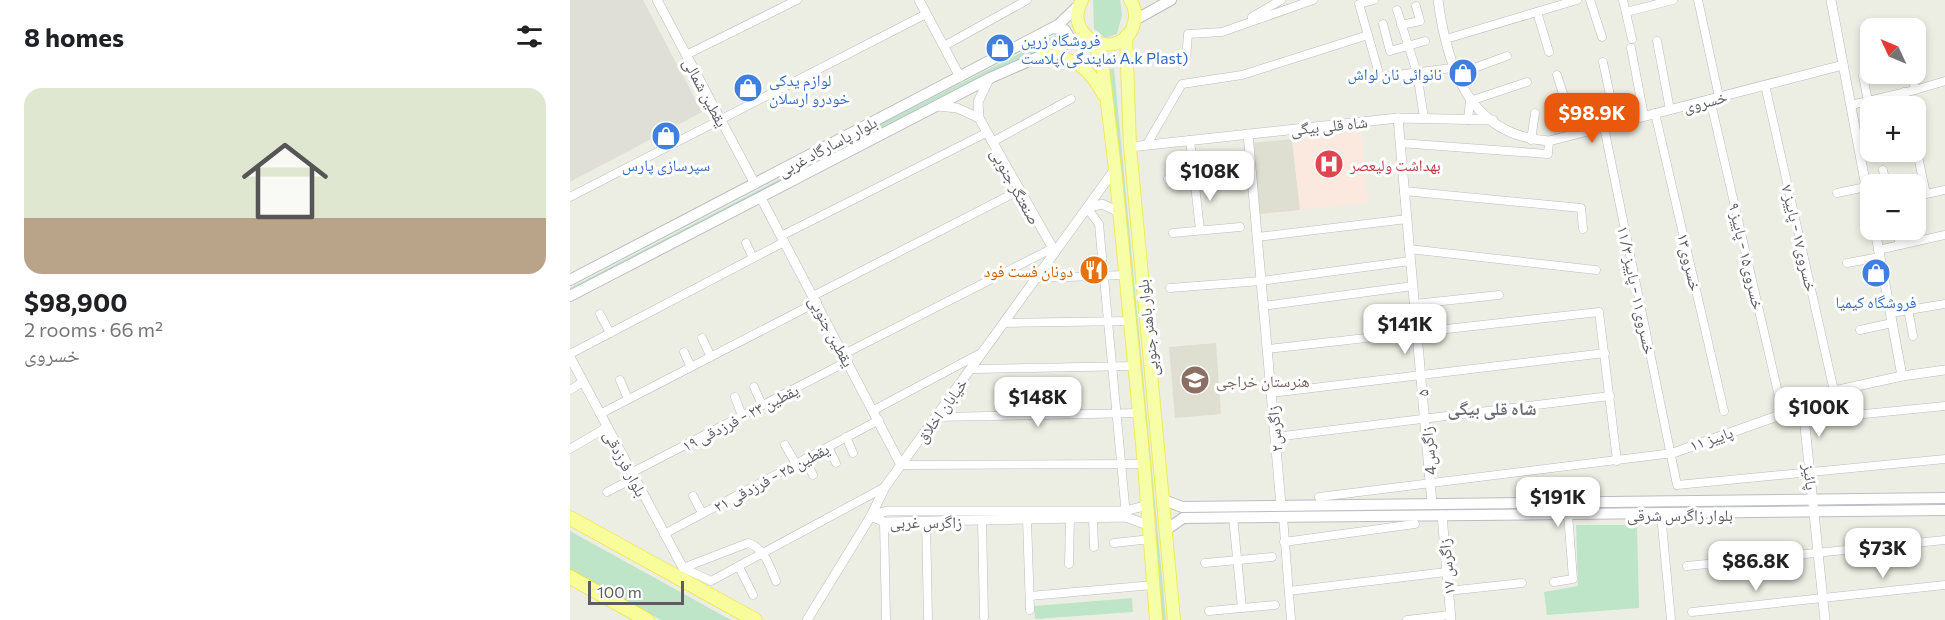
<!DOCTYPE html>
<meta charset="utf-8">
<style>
body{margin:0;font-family:Commissioner,"Noto Naskh Arabic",sans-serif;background:#f6f6f6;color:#202124;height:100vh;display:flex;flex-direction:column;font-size:22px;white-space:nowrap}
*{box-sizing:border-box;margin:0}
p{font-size:20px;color:#757577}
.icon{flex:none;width:33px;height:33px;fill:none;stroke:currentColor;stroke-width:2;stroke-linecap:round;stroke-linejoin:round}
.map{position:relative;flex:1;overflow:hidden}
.side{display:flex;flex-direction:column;background:#fff;width:570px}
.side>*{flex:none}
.needle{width:39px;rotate:314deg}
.fabs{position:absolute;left:1290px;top:18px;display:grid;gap:12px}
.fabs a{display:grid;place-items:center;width:66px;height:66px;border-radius:12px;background:#fff;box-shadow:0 3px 9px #0003;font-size:30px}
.scale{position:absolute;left:18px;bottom:15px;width:96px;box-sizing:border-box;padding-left:6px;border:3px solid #5b5d63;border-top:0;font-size:16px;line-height:21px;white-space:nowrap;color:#5b5d63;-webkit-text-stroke:4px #fff;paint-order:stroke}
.price{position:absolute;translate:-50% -51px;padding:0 14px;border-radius:12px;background:#fff;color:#222;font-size:20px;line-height:39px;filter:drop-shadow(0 2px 3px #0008)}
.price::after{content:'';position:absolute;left:50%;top:36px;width:18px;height:14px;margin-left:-9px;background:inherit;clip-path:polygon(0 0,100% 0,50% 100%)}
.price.on{background:#ea580c;color:#fff}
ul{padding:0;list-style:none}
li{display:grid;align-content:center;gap:12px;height:318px;padding:0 24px}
li span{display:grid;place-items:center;height:186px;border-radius:18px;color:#555}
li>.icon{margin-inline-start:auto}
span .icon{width:108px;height:108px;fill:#fffc;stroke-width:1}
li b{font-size:26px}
h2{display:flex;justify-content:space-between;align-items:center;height:72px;padding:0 24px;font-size:26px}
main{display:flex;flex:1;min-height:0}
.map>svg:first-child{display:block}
.industrial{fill:#dfdfd7}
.education{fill:#deded1}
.medical{fill:#fbe8df}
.green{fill:#bfe5c9}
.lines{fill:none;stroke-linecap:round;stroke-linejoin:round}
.minor-casing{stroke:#babbc1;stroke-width:9}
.tertiary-casing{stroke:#babbc1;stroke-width:10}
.secondary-casing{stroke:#bbbdc4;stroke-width:12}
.primary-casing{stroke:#efea5a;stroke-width:14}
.trunk-casing{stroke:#eddd03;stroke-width:15}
.minor{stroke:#fff;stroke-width:8}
.tertiary{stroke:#fff;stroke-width:9}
.secondary{stroke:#fff;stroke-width:10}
.primary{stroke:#f7fea8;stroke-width:12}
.trunk{stroke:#f9fc9a;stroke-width:14}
.labels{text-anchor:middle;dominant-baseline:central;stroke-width:6;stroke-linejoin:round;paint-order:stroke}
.shop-label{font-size:16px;fill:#366cbe;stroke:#fff;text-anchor:start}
.street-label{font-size:16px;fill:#5b5d63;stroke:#fff}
.health-label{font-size:16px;fill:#be3a42;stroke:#fff;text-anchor:start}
.food-label{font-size:16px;fill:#c56008;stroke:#fff;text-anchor:end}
.education-label{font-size:16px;fill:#785e54;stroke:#fff;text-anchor:start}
.neighbourhood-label{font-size:18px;font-weight:bold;fill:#6c6e75;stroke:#fff}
</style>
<main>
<section class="side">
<h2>8 homes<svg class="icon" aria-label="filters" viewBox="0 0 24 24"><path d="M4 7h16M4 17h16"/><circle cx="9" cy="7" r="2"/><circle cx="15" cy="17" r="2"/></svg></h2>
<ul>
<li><span style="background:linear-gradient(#dfe7d0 70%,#b9a48a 0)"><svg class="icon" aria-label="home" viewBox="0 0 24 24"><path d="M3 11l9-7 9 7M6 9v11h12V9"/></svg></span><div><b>$98,900</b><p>2 rooms · 66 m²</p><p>خسروى</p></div></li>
</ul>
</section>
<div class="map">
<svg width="1375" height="620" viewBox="0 0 1375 620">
<rect width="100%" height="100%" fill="#edeee3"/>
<path class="industrial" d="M 0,0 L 73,0 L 132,112 L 0,182 Z"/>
<g class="education">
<path d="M 722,139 L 730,210 L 690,214 L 682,143 Z"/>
<path d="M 646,343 L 651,414 L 605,418 L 599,347 Z"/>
</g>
<path class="medical" d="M 791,132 L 798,203 L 730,210 L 722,139 Z"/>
<g class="green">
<path d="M 523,0 L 550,0 L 552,15 L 547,34 L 535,38 L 524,29 Z"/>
<path d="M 486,35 L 494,36 L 495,41 L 307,135 L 306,127 L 313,123 Z"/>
<path d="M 544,68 L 596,620 L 591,620 L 537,70 Z"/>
<path d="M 287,139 L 290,142 L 0,295 L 0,288 Z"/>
<path d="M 1006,525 L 1067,525 L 1069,608 L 977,615 L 974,592 L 1008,586 Z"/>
<path d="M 0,531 L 161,620 L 91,620 L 0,570 Z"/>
<path d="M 562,598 L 563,612 L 465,619 L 464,606 Z"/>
</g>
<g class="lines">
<g class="minor-casing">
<g id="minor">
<path d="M 804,0 L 789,4 L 810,77 L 882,68"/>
<path d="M 1020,0 L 1032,37"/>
<path d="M 1053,0 L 1062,39"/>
<path d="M 1128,0 L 1149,97"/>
<path d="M 827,10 L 847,73 L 854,118"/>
<path d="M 967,12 L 979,52"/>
<path d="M 1056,12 L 1103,0"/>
<path d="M 682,17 L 711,0"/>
<path d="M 813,24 L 820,51 L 855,41"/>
<path d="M 831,25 L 850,21 L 846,6"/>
<path d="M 876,39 L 1007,0"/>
<path d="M 1087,41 L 1100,110"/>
<path d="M 374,46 L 457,0"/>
<path d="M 1061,48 L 1074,116"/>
<path d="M 116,55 L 227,0"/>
<path d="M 616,59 L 618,34 L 652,32 L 743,0"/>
<path d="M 1033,62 L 1046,124"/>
<path d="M 885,75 L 937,56"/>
<path d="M 987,75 L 1006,134"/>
<path d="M 1195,85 L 1264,391"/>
<path d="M 1345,90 L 1375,81"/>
<path d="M 1334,92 L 1337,106"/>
<path d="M 1140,99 L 1213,414"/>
<path d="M 1298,101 L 1293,76 L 1303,74"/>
<path d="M 1281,105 L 1345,90 L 1342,74"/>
<path d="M 1085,113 L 1154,411"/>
<path d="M 898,120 L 900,101 L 957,82"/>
<path d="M 1034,127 L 1107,485 L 1375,459"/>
<path d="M 620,140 L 630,230"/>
<path d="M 961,140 L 965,113"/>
<path d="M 422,142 L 501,99"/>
<path d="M 830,143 L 978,154 L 979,141"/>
<path d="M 577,144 L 612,84 L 672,75 L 798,35"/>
<path d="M 1346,147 L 1356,194 L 1375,190"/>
<path d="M 1319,154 L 1329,152"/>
<path d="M 1313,170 L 1316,184"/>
<path d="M 598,179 L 666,172"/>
<path d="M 834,191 L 1011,208 L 1013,229"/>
<path d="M 1267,193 L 1296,187"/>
<path d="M 0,197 L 356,14"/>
<path d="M 517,208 L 529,224 L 556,516"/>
<path d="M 1327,230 L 1330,245"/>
<path d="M 603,233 L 670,227"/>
<path d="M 211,236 L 416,133"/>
<path d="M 687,237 L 837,219"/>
<path d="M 176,243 L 183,258"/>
<path d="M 839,249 L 1026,270"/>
<path d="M 1308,250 L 1375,235"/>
<path d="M 1277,263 L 1310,257"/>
<path d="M 467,278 L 555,275"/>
<path d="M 600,288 L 691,281 L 840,261"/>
<path d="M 243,296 L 450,190"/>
<path d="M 844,304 L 929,295"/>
<path d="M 693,306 L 843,286"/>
<path d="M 1338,309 L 1343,336"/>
<path d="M 1321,313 L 1375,304"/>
<path d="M 30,314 L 40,333"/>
<path d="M 434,323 L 560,321"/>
<path d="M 1290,330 L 1322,323"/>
<path d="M 132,338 L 141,357"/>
<path d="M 697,349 L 1029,312 L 1047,461"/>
<path d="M 114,352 L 121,367"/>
<path d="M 0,354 L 214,242"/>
<path d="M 274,354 L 481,249"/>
<path d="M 401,369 L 565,366"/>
<path d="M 50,380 L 58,399"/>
<path d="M 184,387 L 192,405"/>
<path d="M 0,390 L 13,382"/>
<path d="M 701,393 L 1035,353"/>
<path d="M 165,397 L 172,416"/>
<path d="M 304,410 L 411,353"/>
<path d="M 30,414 L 247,302"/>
<path d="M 366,417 L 569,413"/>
<path d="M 1234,420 L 1375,406"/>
<path d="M 276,437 L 283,453"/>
<path d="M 705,437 L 1040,396"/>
<path d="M 215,445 L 226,464"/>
<path d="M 258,447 L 266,463"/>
<path d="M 0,449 L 37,427"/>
<path d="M 235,459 L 243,475"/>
<path d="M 331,465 L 574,464"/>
<path d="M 61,473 L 278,361"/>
<path d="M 37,492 L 64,478"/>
<path d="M 123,496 L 132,513"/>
<path d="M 749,497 L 1103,453"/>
<path d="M 1091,514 L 1101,620"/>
<path d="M 713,516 L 721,620"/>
<path d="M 663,517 L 672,608"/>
<path d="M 523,518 L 524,547"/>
<path d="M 457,519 L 460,610"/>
<path d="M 412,520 L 414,617"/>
<path d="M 356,521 L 358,618"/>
<path d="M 314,522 L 316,620"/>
<path d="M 94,534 L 309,420"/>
<path d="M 714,542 L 845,524"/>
<path d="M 544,543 L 581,539"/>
<path d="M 635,563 L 702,557"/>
<path d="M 499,564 L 500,518"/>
<path d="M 1117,566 L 1375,540"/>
<path d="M 169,567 L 183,595"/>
<path d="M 113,568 L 141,581 L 315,487"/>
<path d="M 113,568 L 178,543 C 194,547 200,567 206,581"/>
<path d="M 984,582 L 1003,579 L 998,514"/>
<path d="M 719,591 L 876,572"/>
<path d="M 878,591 L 952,583"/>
<path d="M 460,596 L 583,585"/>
<path d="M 639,611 L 705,605"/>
<path d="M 1122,612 L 1375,585"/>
<path d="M 837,620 L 880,615"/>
</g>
</g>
<g class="tertiary-casing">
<g id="tertiary">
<path d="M 87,0 L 185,184"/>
<path d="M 349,0 L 390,77"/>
<path d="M 868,0 C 877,67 899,136 979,141 L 1273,65"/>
<path d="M 1261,0 L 1300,208"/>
<path d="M 419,79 L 408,102 L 409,118 L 485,252"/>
<path d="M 368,106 L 387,108 L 409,118"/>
<path d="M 828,118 L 862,504"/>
<path d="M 678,134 L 711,505"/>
<path d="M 560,147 L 828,118 L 923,120"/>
<path d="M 191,198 L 331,465"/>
<path d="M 517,208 L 532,204 L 549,212"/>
<path d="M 1305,230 L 1332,376"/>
<path d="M 0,357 L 113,568"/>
<path d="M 1233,407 L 1255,620"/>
<path d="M 1103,453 L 1233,407 L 1264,391 L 1332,376 L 1375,370"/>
<path d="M 872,515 L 881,620"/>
<path d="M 301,516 L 314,522 L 556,517 L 580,526"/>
<path d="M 301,516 L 317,511 L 555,511 L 578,505"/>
<path d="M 237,620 L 301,516 L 315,487 L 545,169"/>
</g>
</g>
<g class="secondary-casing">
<g id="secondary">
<path d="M 565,20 L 601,0"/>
<path d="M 0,280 L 488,25 L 509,5"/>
<path d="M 0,296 L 420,78 L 493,46 L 498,35 L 495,30 L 483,28"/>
<path d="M 594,500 L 612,507 L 1375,498"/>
<path d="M 596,530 L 613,518 L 1375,510"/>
</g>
</g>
<g class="primary-casing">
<g id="primary">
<path d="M 512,0 C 490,40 554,64 564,23 C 566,15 565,7 560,0"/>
<path d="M 556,36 L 560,147 L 604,620"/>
<path d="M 524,42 L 533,69 L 545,169 L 574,464 L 586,620"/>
<path d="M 476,53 C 507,61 517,65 533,94"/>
</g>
</g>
<g class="trunk-casing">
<g id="trunk">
<path d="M 0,518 L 185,620"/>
<path d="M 0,577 L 77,620"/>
</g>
</g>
<use href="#minor" class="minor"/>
<use href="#tertiary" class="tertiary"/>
<use href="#secondary" class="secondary"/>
<use href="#primary" class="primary"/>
<use href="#trunk" class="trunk"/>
</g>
<defs>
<g id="shop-disc" transform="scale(1.5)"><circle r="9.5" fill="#3f7fe0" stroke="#fff"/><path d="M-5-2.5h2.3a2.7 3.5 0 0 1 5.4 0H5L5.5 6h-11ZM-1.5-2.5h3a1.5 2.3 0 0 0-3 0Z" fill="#fff"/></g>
<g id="hospital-disc" transform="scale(1.5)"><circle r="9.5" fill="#e0444e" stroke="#fff"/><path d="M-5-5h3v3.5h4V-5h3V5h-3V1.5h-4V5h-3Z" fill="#fff"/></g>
<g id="restaurant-disc" transform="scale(1.5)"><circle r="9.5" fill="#e8710a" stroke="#fff"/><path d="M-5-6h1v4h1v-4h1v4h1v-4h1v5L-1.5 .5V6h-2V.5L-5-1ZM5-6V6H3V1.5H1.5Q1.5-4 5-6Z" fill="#fff"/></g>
<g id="school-disc" transform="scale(1.5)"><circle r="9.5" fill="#8d6e63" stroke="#fff"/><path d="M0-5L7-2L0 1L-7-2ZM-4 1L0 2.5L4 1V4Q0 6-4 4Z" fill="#fff"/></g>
</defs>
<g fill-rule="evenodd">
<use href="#shop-disc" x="430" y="48"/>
<use href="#shop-disc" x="893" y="73"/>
<use href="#shop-disc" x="178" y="88"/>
<use href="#shop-disc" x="96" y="136"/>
<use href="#hospital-disc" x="759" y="164"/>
<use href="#restaurant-disc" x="524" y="270"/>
<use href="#shop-disc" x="1306" y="273"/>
<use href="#school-disc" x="625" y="380"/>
</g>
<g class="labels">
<g class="shop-label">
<text x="451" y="39">فروشگاه زرین<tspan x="451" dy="18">پلاست(نمایندگی A.k Plast)</tspan></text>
<text x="872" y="73" text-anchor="end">نانوائی نان لواش</text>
<text x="199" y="79">لوازم یدکی<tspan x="199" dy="18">خودرو ارسلان</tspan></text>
<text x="96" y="164" text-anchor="middle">سپرسازی پارس</text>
<text x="1306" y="301" text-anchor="middle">فروشگاه کیمیا</text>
</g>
<g class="street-label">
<text transform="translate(136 92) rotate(62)">یقطین شمالی</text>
<text transform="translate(1135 101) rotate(-14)">خسروى</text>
<text transform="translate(759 125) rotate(-6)">شاه قلی بیگی</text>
<text transform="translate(257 146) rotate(-28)">بلوار پاسارگاد غربی</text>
<text transform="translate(446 186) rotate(61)">صنعتگر جنوبی</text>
<text transform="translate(1230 238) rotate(77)">خسروى۱۷ - پاییز ۷</text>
<text transform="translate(1177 256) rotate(77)">خسروى۱۵ - پاییز ۹</text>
<text transform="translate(1120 262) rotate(77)">خسروى۱۳</text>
<text transform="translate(1067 290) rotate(78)">خسروى۱۱ - پاییز ۱۱/۳</text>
<text transform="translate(577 328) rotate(-96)">بلوار باهنر جنوبی</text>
<text transform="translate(262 331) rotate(62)">یقطین جنوبی</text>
<text transform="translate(852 393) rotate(-95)">۵</text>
<text transform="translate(371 410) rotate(-54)">خیابان اخلاق</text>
<text transform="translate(170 417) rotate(-27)">یقطین ۲۳ - فرزدقی ۱۹</text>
<text transform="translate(704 429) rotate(-95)">زاگرس۲</text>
<text transform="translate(1141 438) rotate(-19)">پاییز ۱۱</text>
<text transform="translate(858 451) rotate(-95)">زاگرس4</text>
<text transform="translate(56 463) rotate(62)">بلوار فرزدقی</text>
<text transform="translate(201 477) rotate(-28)">یقطین ۲۵ - فرزدقی ۲۱</text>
<text transform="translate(1241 477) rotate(83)">پائیز</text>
<text x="1110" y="514">بلوار زاگرس شرقی</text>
<text x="356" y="521">زاگرس غربی</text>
<text transform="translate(876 567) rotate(-95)">زاگرس ۱۷</text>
</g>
<g class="health-label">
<text x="780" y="164">بهداشت ولیعصر</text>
</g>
<g class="food-label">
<text x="503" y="270">دونان فست فود</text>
</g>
<g class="education-label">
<text x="646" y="380">هنرستان خراجی</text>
</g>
<g class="neighbourhood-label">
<text x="922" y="408">شاه قلی بیگی</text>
</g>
</g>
</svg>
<div class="fabs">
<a><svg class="needle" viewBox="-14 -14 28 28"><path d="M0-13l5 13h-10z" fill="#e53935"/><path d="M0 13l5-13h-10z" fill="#757577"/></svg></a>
<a>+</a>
<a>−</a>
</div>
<div class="scale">100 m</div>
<b class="price on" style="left:1022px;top:144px">$98.9K</b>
<b class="price" style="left:640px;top:202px">$108K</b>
<b class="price" style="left:835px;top:355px">$141K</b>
<b class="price" style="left:468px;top:428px">$148K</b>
<b class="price" style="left:1249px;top:438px">$100K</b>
<b class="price" style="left:988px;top:528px">$191K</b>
<b class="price" style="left:1313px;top:579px">$73K</b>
<b class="price" style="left:1186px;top:592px">$86.8K</b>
</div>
</main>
